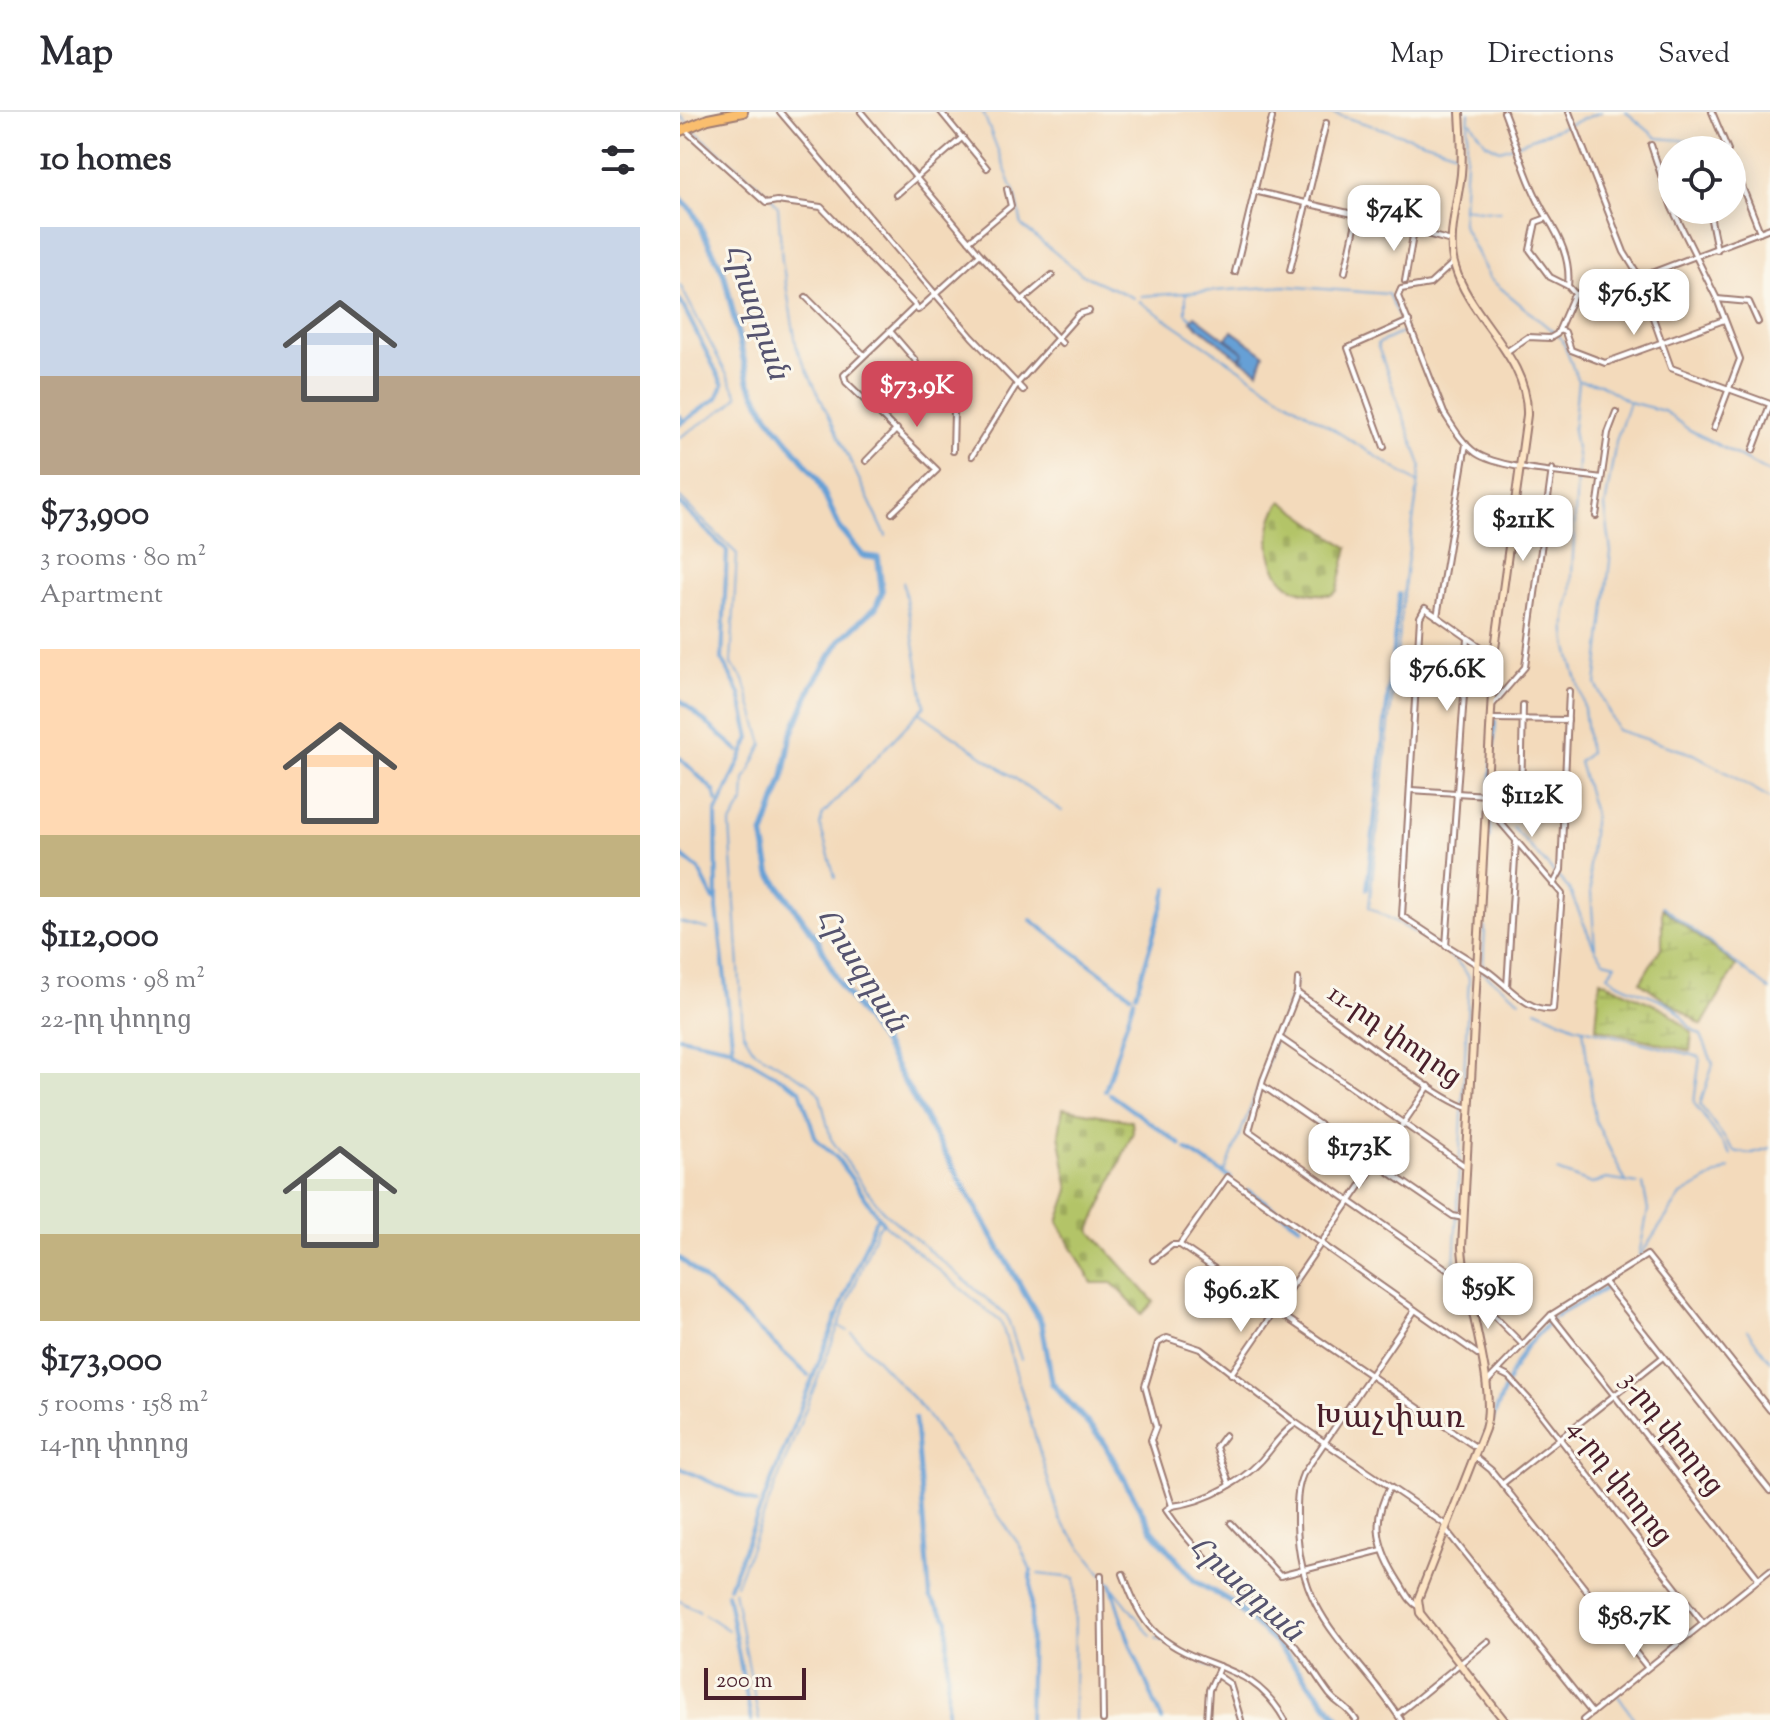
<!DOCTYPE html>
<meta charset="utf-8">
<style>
body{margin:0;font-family:"Sorts Mill Goudy","Noto Serif Armenian",serif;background:#f2f2f3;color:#2b2b33;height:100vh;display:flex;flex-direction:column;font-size:30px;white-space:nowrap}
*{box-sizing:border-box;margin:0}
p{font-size:26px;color:#7c7c81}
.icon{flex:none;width:44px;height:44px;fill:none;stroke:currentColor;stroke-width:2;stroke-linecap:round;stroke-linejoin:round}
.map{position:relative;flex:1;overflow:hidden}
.panel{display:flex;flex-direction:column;background:#fff;width:680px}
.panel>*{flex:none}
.tools{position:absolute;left:978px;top:24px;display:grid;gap:16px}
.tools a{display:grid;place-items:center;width:88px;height:88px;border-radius:50%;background:#fff;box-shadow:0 4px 20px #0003;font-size:40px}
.scale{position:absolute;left:24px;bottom:20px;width:102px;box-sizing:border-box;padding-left:8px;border:4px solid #4a1f2b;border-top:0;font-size:22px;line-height:28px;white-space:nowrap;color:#4a1f2b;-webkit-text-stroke:6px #fbf7ec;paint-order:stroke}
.price{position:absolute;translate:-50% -68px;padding:0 18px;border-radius:16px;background:#fff;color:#222;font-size:26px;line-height:52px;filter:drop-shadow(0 2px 4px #0008)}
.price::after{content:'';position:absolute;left:50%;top:48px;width:24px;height:18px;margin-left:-12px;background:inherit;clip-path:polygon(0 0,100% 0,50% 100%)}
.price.active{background:#d1495b;color:#fff}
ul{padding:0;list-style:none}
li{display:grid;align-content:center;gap:16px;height:424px;padding:0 40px}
li span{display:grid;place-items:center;height:248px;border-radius:0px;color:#555}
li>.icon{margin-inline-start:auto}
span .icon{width:144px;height:144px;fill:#fffc;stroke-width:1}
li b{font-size:34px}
h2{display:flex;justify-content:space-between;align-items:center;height:96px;padding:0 40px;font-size:34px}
header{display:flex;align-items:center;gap:48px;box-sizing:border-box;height:112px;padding:0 40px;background:#fff;border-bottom:2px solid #e1e1e2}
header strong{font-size:38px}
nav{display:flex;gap:44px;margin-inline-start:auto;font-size:28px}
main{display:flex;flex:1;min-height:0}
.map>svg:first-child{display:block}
.wetland{fill:url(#wetland-marsh);stroke:#7e7249;stroke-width:2}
.cemetery{fill:url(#cemetery-stones);stroke:#7e7249;stroke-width:2}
.water{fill:url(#water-ripples);stroke:#586080;stroke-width:2}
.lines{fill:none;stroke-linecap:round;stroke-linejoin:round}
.stream{stroke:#66a0d6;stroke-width:2}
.canal{stroke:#66a0d6;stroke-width:4}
.river{stroke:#66a0d6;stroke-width:6}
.street-casing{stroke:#9e7c73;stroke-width:8}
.secondary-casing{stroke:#9e7c73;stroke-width:10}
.primary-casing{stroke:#9e7c73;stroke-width:12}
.street{stroke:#fff;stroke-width:4}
.secondary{stroke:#fde5c5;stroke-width:6}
.primary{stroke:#fabe6e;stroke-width:8}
.labels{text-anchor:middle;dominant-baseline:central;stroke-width:6;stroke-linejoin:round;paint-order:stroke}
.street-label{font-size:28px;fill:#4a1f2b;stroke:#fbf7ec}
.water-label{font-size:30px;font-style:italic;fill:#55536f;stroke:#fbf7ec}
.quarter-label{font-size:32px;letter-spacing:2px;fill:#4a1f2b;stroke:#fbf7ec}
</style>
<header>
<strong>Map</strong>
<nav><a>Map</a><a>Directions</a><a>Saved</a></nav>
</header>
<main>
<section class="panel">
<h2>10 homes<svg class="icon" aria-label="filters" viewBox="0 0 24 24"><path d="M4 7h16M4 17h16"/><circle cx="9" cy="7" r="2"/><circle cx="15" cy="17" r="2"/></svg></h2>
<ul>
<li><span style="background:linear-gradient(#c9d6e8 60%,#b9a48a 0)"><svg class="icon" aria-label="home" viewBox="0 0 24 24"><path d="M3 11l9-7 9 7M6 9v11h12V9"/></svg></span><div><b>$73,900</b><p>3 rooms · 80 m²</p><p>Apartment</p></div></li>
<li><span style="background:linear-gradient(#ffd9b3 75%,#c2b280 0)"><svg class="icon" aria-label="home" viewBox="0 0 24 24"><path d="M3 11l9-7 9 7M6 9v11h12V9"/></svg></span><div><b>$112,000</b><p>3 rooms · 98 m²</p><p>22-րդ փողոց</p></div></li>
<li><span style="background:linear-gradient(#dfe7d0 65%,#c2b280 0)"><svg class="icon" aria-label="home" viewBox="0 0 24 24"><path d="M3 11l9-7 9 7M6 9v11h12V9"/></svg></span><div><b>$173,000</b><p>5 rooms · 158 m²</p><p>14-րդ փողոց</p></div></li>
</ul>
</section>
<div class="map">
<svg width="1090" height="1608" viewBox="0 0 1090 1608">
<defs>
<pattern id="wetland-marsh" width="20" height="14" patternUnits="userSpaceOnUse" patternTransform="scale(2)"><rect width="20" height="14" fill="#b3c467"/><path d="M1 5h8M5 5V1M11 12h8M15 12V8" fill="none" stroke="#9ba85a"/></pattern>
<pattern id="cemetery-stones" width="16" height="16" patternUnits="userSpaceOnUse" patternTransform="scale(2)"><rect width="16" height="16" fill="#b3c467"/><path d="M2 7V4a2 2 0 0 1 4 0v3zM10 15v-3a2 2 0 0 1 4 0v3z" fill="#9ba85a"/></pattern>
<pattern id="water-ripples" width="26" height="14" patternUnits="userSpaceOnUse" patternTransform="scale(2)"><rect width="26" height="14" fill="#66a0d6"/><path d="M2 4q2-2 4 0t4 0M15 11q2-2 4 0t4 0" fill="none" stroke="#5682ae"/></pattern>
</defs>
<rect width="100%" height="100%" fill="#fbf7ec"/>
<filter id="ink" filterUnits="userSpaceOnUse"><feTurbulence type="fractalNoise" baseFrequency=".0125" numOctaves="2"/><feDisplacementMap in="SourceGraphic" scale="16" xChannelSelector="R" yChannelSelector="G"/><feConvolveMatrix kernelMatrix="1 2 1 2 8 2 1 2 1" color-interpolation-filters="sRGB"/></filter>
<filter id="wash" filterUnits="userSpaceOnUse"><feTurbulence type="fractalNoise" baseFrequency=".006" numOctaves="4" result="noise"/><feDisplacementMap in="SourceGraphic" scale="32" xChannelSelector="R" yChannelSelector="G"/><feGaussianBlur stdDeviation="1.8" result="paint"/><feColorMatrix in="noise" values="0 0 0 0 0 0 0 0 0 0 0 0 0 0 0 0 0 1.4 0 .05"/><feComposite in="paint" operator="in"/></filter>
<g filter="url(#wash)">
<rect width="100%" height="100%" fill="#f3dabb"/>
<g class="wetland">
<path d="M 982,796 L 1056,854 L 1022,913 L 960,870 L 982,834 Z"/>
<path d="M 920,868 L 986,898 L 1012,921 L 1010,939 L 916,916 Z"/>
</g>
<g class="cemetery">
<path d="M 602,389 L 668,436 L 657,479 L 651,483 C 639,482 624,482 613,476 C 584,460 583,411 602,389 Z"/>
<path d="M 383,996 L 452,1009 L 453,1020 L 410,1118 L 474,1190 L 462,1202 L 432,1171 L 412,1171 L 378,1110 L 389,1078 L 379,1022 Z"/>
</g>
<path class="water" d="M 515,204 L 564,241 L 547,226 L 552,219 L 584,242 L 578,259 L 560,247 L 563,242 L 559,246 L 511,209 Z"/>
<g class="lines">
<g class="stream">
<path d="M 303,0 L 336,85 L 342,114 L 403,163 L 454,186"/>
<path d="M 648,0 L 777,40"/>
<path d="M 789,0 L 782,112 L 810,167 L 882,227 L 898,269 L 893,318 L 898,348 L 891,482 C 877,527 894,549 903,591 C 906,607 907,625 909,641 L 899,650 L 914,701 L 909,753 L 915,837 L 924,849 L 936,852 L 928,863 C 946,880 976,880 995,897 C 1005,907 1007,916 1021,923 L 1033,952 L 1020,993 L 1054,1039 L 1069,1042 L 1090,1036"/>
<path d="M 946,0 L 977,26 L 1026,30"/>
<path d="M 0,4 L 9,12"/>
<path d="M 791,10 L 806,31 L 820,38 L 833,34"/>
<path d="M 12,17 L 90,83 L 98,95 L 102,149 L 117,237 L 206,424"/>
<path d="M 838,32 L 921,0"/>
<path d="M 782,96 L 820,100"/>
<path d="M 0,173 L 58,284 L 50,293 L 0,325"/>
<path d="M 506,181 L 506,201 L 511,206"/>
<path d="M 461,184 L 605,174 L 708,182 L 721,210"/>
<path d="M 459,189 L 602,285 L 737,370"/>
<path d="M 723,214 L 725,219 L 697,232 L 741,353 L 726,459 L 689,795 C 714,810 777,839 789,866 L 774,1155"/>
<path d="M 900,269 L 920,272 L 949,290 L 984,299 L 1008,317 L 1090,361"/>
<path d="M 949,290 L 936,329 L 925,395 L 931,440 L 916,572 L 937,618 L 1016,643 L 1090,686"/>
<path d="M 0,386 L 57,442 L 51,552 L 64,568 L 83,632 L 65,668 L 64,689 L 50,713 L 63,920 L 74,938 L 132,973 L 140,983 L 151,1027 L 181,1071 L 204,1100 L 327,1204 L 341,1247"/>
<path d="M 239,600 L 382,699"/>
<path d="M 833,716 L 889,777 L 914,835"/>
<path d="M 155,765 L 140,713 L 143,702 L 245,594 L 223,470"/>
<path d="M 982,794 L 1090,878"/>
<path d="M 0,810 L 28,817"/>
<path d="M 803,854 L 805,815"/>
<path d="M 802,860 L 840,888"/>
<path d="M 856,897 L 895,914 L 1020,945 L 1014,991 L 1051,1043"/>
<path d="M 903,916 L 915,1008 L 946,1070"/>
<path d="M 584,959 L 616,868"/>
<path d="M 877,1059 L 912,1072 L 926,1067 L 958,1072"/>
<path d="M 545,1060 L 581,969"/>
<path d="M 959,1143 L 968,1098 L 963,1072"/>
<path d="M 960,1144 L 1001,1083 L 1049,1056"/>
<path d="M 159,1214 L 168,1219"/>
<path d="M 1067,1218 L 1090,1249"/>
<path d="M 172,1221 L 242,1296 L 340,1434 L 351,1459"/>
<path d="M 358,1462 L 395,1466 L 394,1608"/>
<path d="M 56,1473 L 197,1117 L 203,1111 L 321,1210 L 380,1408 L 471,1524"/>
<path d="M 54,1479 L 79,1608"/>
<path d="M 0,1489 L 20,1500"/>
<path d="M 24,1502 L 48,1518"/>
<path d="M 476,1526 L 536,1557"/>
<path d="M 541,1559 L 578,1577"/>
<path d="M 938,1584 L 955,1608"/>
</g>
<g class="canal">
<path d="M 0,188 L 43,273 L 37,286 L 0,312"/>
<path d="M 0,304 L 2,307"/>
<path d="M 0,392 L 47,439 L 42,547 L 60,582 L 70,626 L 36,702 L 37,797 L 53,938 L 120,978 L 136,1027 L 157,1046 L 203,1111"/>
<path d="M 0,588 L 59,639"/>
<path d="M 0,646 L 34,679 L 37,689"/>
<path d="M 810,697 L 815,609"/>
<path d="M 809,726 L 810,703"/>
<path d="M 0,742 L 19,758 L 34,788"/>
<path d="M 687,777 L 719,482"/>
<path d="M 351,808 L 451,883"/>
<path d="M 456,882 L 488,776"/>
<path d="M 0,925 L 49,935"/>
<path d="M 425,979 L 454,887"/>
<path d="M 430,982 L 501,1033"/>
<path d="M 506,1037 L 551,1066"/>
<path d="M 568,1078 L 620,1114"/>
<path d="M 0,1146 L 128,1263"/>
<path d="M 876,1204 L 926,1176"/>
<path d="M 830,1263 L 845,1236 L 872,1207"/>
<path d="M 235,1306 L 250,1485 L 268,1508 L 267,1608"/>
<path d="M 804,1328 L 829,1267"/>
<path d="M 0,1356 L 76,1391"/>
<path d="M 431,1472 L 449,1529 L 482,1608"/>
<path d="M 49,1475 L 196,1107"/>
<path d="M 47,1481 L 71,1608"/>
<path d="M 351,1509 L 351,1459"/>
<path d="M 349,1608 L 351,1511"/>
</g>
<path class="river" d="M 0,86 L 12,98 L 44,162 L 69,271 L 88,304 L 137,366 L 159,415 L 183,444 L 198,446 L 202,480 L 196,495 L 160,528 L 132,574 L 111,624 L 103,667 L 83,724 L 90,761 L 138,829 L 159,871 L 201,929 L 361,1210 L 372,1271 L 423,1329 L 472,1418 L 515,1469 L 551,1490 L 596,1531 L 660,1608"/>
</g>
</g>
<g filter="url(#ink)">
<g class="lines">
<g class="street-casing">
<g id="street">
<path d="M 100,0 L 292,225 L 343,278"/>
<path d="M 181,0 L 300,142 L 382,231"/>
<path d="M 261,0 L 307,56"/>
<path d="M 824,0 C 837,34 848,74 867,105 C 880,126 891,148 888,174 L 896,183"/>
<path d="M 889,0 L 944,140 L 957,161 L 991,256 L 1090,292"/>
<path d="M 1032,0 L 1048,38"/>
<path d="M 4,17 L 86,91 L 97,89 L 141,95 L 236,194 L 164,263 L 166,270 L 257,358 L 212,401"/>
<path d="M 971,33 L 992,96"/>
<path d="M 1052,49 L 1080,120"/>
<path d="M 574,79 L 694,107 L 771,129"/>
<path d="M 216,83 L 283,25"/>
<path d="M 993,98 L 1037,187 L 1060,247 L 1034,316"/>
<path d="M 1029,98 L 1037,138"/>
<path d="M 867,106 L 856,110 L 850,138 L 870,165 L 888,174"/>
<path d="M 289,129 L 331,94 L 327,77"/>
<path d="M 773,151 L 750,172 L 721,177 L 718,184 L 764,301 C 773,315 782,331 796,341 C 819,357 890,361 921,366"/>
<path d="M 610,158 L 646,11"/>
<path d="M 555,160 L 592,6"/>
<path d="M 665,160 L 683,79"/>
<path d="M 725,169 L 734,118"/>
<path d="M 126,185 L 184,243"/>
<path d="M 1037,187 L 1069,190 L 1078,210"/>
<path d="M 341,189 L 372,163"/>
<path d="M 236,194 L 238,198 L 300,142"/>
<path d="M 879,218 L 885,220 L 891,238 L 925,251 L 1044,208"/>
<path d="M 210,219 L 235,248 L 239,260 L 274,299 L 273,339"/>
<path d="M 826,240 L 848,225 L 870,226 L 877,222 L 893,185 L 902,179 L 958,166 L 1090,116"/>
<path d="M 704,335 L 668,236 L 729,209"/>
<path d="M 1073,338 L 1090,293"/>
<path d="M 292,344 L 337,272 L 399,202 L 409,199"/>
<path d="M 186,349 L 217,317"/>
<path d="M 916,404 L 928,321 L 936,300"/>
<path d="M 757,505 L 786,332"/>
<path d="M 813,592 L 845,555 L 872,357"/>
<path d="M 811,607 L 888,608"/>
<path d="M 731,678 L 807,683"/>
<path d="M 841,687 L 843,593"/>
<path d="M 806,700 L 815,704 L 882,782 L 873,897 C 847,901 825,870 806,858 C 778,841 750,823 722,804 L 740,505 L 745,496 L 814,544"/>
<path d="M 873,773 L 881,758 L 889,579"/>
<path d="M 766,834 L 788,527"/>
<path d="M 618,867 L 617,881 L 583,968 L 569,1019 L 768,1158 L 783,1162"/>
<path d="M 827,875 L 836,730"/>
<path d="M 617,881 C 649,901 763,993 790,996"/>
<path d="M 600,926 L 785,1054"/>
<path d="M 583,974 L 773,1104 L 784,1106"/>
<path d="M 500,1132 L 547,1065 L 799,1243"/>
<path d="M 473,1148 L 492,1133 L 500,1133 L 797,1336"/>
<path d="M 924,1170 L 1090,1379"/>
<path d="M 794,1184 L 843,1233"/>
<path d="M 871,1203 L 1079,1467"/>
<path d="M 819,1260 L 829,1265 L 853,1292 L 1024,1512"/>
<path d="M 551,1262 L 749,974"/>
<path d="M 806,1271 L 871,1203 L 967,1143 L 1090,1298"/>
<path d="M 616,1311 C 604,1320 598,1327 590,1338 C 569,1367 527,1390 492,1394 L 471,1328 L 476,1315 L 465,1274 L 478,1231 L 487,1226 L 520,1237 L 616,1311 L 766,1413"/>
<path d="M 545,1323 L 536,1335 L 550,1373"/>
<path d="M 795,1345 L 811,1358 L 967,1555"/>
<path d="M 822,1372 L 983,1245"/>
<path d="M 710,1375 C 690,1410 698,1437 719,1470 C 725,1479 729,1490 739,1495"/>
<path d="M 492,1394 L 486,1398 C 520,1449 568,1484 610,1528 C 626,1545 636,1565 650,1583 C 659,1594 666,1593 676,1608"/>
<path d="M 551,1411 L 600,1464 L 702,1438"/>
<path d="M 766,1418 L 912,1601"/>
<path d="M 443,1462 C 451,1483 460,1507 477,1522 C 523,1561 570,1546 605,1608"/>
<path d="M 421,1463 L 423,1608"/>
<path d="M 537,1563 L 550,1572 L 561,1608"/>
<path d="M 718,1602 L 808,1529"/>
<path d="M 527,1608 L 529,1578 L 540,1554"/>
<path d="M 721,1608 C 673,1534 619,1508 617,1411 C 617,1394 616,1378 623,1362 L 735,1198"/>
<path d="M 903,1608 L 1090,1458"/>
</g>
</g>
<g class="secondary-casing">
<path id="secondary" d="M 780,0 C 781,21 783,41 781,62 C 778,90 766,128 775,155 C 790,207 849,245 847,303 L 814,544 L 782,1135 C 784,1187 818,1273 805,1317 L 738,1487 L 740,1501 L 824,1608"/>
</g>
<g class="primary-casing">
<path id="primary" d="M 0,19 L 28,7 L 63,0"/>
</g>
<use href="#street" class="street"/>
<use href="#secondary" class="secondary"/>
<use href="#primary" class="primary"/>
</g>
</g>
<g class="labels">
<g class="street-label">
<text transform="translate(714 924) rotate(35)">11-րդ փողոց</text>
<text transform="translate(991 1322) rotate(52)">3-րդ փողոց</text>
<text transform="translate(939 1371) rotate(52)">4-րդ փողոց</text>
</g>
<g class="water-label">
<text transform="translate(75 200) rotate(71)">Հրազդան</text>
<text transform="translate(180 859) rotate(57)">Հրազդան</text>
<text transform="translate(565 1478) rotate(42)">Հրազդան</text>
</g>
<g class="quarter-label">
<text x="711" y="1307">Խաչփառ</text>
</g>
</g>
</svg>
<div class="tools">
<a><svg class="icon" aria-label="locate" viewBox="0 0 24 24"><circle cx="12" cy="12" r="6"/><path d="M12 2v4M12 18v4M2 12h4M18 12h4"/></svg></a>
</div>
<div class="scale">200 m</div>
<b class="price" style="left:714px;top:141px">$74K</b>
<b class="price" style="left:954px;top:225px">$76.5K</b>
<b class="price active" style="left:237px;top:317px">$73.9K</b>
<b class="price" style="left:843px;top:451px">$211K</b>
<b class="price" style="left:767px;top:601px">$76.6K</b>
<b class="price" style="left:852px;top:727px">$112K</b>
<b class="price" style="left:679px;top:1079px">$173K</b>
<b class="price" style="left:808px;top:1219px">$59K</b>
<b class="price" style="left:561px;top:1222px">$96.2K</b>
<b class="price" style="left:954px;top:1548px">$58.7K</b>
</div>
</main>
